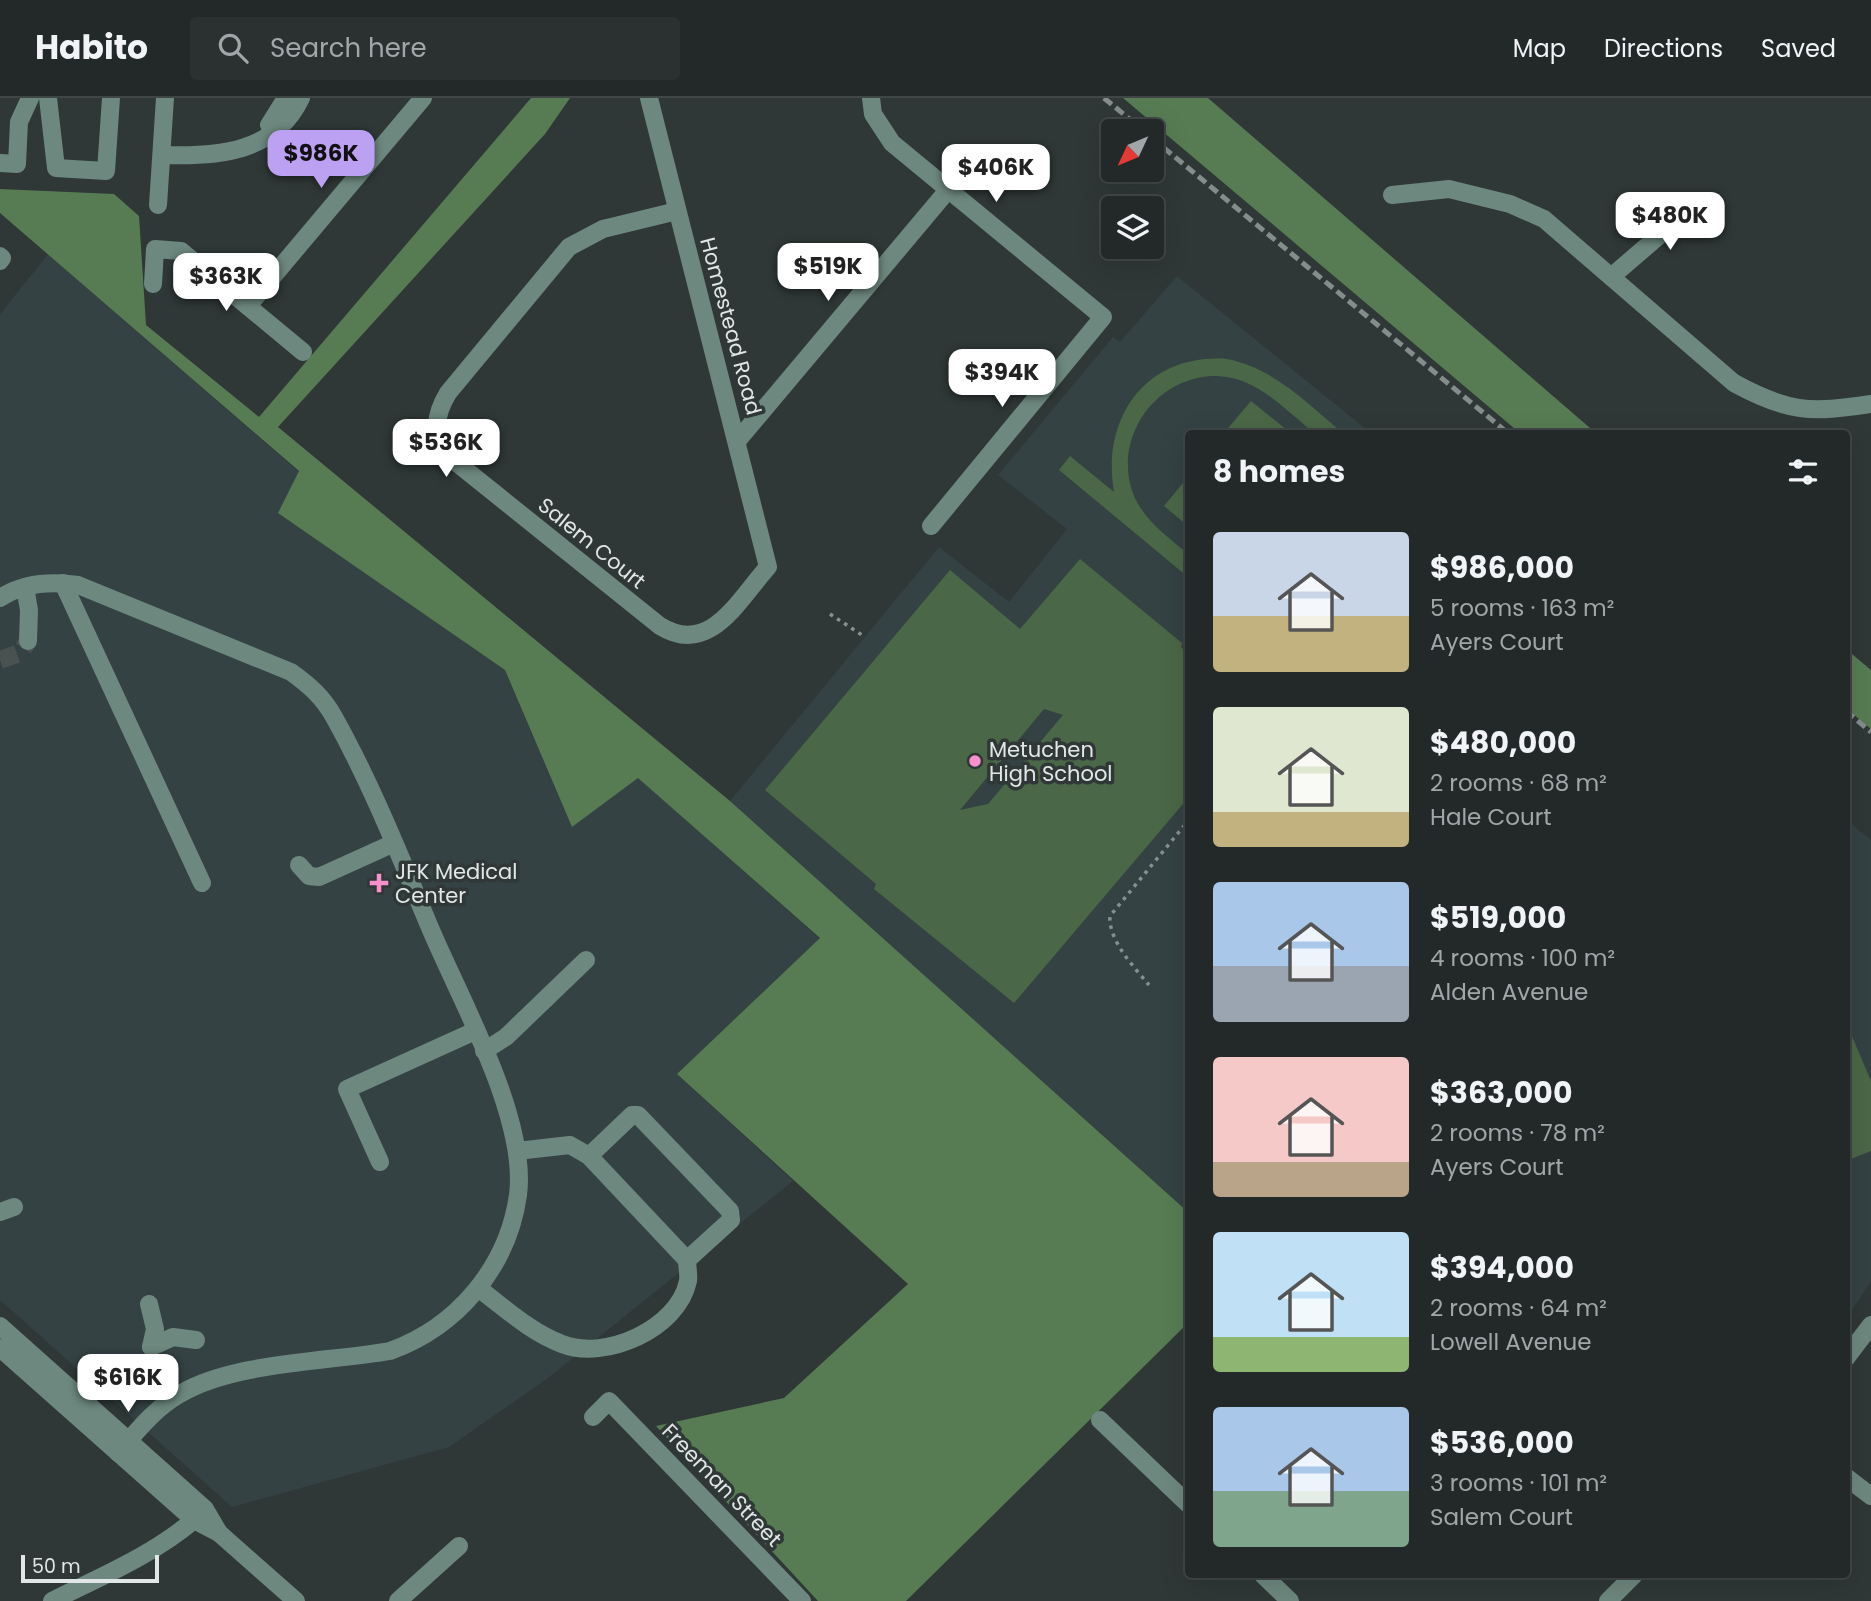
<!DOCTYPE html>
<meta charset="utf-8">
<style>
body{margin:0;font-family:Poppins,sans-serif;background:#2b3131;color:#f1f3f6;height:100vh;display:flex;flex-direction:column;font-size:26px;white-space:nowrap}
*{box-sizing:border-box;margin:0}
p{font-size:23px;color:#a3a6a8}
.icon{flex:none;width:38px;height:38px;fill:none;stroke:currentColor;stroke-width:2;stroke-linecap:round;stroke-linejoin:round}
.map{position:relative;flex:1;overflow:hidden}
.side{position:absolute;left:1185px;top:332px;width:665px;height:1148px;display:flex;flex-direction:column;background:#232929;border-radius:7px;box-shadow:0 7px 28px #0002,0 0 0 2px #404546}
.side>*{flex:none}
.needle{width:46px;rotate:226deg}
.controls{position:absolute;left:1101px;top:21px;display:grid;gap:14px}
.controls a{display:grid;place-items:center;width:63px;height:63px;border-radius:7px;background:#232929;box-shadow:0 7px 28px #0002,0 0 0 2px #404546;font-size:35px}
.scale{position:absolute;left:21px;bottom:18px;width:138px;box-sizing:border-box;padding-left:7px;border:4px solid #e1e6e6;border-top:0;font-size:19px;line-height:24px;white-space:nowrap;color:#e1e6e6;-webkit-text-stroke:5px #2f3737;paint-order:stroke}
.price{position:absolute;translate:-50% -60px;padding:0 16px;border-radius:14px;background:#fff;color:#222;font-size:23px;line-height:46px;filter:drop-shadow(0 2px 4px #0008)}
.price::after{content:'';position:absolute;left:50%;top:42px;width:21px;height:16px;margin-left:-10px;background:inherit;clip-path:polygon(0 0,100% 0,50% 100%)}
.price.active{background:#bca0f2;color:#111}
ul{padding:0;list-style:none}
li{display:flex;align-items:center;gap:21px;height:175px;padding:0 28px}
li span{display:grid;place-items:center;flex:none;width:196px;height:140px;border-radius:7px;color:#555}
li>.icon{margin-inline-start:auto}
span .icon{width:84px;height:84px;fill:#fffc;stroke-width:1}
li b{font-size:30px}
h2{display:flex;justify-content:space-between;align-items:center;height:84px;padding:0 28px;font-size:30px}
header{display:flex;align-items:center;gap:42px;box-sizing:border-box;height:98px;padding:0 35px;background:#232929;border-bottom:2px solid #404546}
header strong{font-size:33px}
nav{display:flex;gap:38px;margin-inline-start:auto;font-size:24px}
.search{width:490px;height:63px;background:#2b3131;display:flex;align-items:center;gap:18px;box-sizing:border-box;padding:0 24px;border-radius:7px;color:#a3a6a8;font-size:26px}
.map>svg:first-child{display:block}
.built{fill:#344243}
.green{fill:#4a6747;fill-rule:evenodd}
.forest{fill:#577c53}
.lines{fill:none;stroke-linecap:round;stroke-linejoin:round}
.minor-tunnel{stroke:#4a5151;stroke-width:18;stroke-dasharray:18 9;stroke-linecap:butt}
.path{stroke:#899090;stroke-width:3.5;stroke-dasharray:3.5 5;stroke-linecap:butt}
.minor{stroke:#6d887e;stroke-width:18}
.rail{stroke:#858c8c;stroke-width:5;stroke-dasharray:10 5;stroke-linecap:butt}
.poi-dot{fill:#f890cb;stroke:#2f3737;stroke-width:2.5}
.labels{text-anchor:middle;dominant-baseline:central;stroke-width:7;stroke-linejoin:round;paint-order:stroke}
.street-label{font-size:21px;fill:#e1e6e6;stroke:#2f3737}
.poi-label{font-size:21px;fill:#e1e6e6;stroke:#2f3737;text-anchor:start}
</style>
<header>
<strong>Habito</strong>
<div class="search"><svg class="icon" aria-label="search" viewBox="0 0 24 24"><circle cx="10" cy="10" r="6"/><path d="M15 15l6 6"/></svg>Search here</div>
<nav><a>Map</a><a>Directions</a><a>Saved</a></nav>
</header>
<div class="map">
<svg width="1871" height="1503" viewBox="0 0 1871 1503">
<rect width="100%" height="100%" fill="#2f3737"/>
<g class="built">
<path d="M 48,156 L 299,374 L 279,415 L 505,572 L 572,729 L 638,679 L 820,841 L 677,976 L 793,1083 L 548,1280 L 449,1349 L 232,1409 L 0,1202 L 0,216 Z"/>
<path d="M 1177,178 L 1372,336 L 1188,336 L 1188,1114 L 730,703 L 939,449 L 1009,504 L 1067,431 L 998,377 L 1113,239 L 1120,244 Z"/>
<path d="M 1846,722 L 1871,742 L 1871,1183 L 1846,1221 Z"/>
</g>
<g class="green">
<path d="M 1227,261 C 1274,270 1308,306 1344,336 C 1336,336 1324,338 1317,336 C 1311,334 1305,327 1300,323 C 1275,302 1251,279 1217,278 C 1156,277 1111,341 1134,398 C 1145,423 1168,439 1188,456 L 1188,479 L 1059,372 L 1070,358 L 1114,394 C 1101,319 1147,255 1227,261 Z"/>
<path d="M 1251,303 L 1292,336 L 1223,336 Z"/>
<path d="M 1188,379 L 1188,428 L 1164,408 Z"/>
<path d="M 1080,461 L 1182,545 L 1181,549 L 1188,556 L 1188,700 L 1014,905 L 874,791 L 876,786 L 765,692 L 950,472 L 1020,531 ZM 1044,611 L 1063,617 L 988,706 L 960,712 Z"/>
<path d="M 1846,924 L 1871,983 L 1871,1053 L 1846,1063 Z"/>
</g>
<g class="forest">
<path d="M 531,0 L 570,0 L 545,36 L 278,329 L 730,703 L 1188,1114 L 1188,1225 L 906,1503 L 818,1503 L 656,1328 L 784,1300 L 908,1186 L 677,976 L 820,840 L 638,680 L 572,729 L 505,572 L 278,415 L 299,373 L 0,115 L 0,91 L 114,96 L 139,118 L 146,227 L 259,319 Z"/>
<path d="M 1123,0 L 1208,0 L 1597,336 L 1521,336 Z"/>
<path d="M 1846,551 L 1871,572 L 1871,631 L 1846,610 Z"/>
</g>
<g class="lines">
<path class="minor-tunnel" d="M 0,562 L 20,555 L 28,543"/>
<g class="path">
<path d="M 830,516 L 865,539"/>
<path d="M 1149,887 C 1134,869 1108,842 1110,818 L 1188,723"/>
</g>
<g class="minor">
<path d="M 48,0 L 56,70 L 106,73 L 111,0"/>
<path d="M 649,0 L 768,469 C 738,502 710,559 660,528 L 452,361 C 433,337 433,320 448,295 L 569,149 L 603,131 L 677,113"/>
<path d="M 871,0 L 873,16 L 892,45 L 1103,219 L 931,428"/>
<path d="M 269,27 L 286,0"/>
<path d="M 163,57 C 217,59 275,55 301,0"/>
<path d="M 0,65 L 17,66 L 19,24 L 30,0"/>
<path d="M 1392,97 L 1449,91 L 1510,106 L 1544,121 L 1734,285 C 1789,315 1810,315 1871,306"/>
<path d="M 158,107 L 165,0"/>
<path d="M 0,158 L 2,160 L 0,163"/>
<path d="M 1611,179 L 1676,123 L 1712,105"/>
<path d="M 153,186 L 155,151 L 181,153 L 303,254"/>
<path d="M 248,208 L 423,0"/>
<path d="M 738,342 L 948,92"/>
<path d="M 63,485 L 202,785"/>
<path d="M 25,489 L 29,512 L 28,543"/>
<path d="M 0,500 C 24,484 51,483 78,487 L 291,574 C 309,587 323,599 334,619 C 372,687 401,761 431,832 C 461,903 528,1021 518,1097 C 508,1169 457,1229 390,1253 C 327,1264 234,1264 180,1296 C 155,1310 137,1333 118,1355"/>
<path d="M 299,767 L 309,778 L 319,779 L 394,745"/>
<path d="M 484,953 L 506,939 L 586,862"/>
<path d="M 589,1058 L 632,1017 L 638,1017 L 730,1113 L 731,1122 L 687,1162"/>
<path d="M 380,1064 L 347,991 L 475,933"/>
<path d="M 0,1114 L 14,1109"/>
<path d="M 478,1190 C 505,1210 530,1234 562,1246 C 605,1263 678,1231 688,1183 C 689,1177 687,1168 687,1162 L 589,1058 L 570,1047 L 517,1053"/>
<path d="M 149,1206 L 155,1231 L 151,1249"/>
<path d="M 0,1228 L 205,1411 L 219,1435"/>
<path d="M 151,1249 L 173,1239 L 196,1242"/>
<path d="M 0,1250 L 194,1422 L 219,1435 L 296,1503"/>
<path d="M 1846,1260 L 1871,1227"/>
<path d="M 593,1319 L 609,1303 L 802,1503"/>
<path d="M 1100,1322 L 1188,1406"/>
<path d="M 1846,1379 L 1871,1398"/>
<path d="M 1263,1477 L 1290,1503"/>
<path d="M 52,1503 C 102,1478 151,1458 194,1422"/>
<path d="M 398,1503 L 459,1448"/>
<path d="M 1608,1503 L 1634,1477"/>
</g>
<g class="rail">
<path d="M 1104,0 L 1144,33"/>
<path d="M 1152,40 L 1509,336"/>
<path d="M 1846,613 L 1871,634"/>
</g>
</g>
<g class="poi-dot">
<circle cx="975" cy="663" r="7"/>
<path d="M375.5 774.5h7v7h7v7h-7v7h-7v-7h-7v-7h7z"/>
</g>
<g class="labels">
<g class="street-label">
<text transform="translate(731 228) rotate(75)">Homestead Road</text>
<text transform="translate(592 445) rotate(39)">Salem Court</text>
<text transform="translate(722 1387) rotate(46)">Freeman Street</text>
</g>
<g class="poi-label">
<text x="989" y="651">Metuchen<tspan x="989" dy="24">High School</tspan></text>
<text x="395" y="773">JFK Medical<tspan x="395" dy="24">Center</tspan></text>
</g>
</g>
</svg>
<div class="controls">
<a><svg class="needle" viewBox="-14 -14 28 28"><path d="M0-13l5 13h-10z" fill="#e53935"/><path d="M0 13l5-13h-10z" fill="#a3a6a8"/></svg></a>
<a><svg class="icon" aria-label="layers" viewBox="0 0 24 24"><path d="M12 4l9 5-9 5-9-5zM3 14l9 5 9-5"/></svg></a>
</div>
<div class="scale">50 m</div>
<b class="price active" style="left:321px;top:92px">$986K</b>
<b class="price" style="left:996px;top:106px">$406K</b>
<b class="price" style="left:1670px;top:154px">$480K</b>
<b class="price" style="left:828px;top:205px">$519K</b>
<b class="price" style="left:226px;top:215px">$363K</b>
<b class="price" style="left:1002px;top:311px">$394K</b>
<b class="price" style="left:446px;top:381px">$536K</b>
<b class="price" style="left:128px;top:1316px">$616K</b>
<section class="side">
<h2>8 homes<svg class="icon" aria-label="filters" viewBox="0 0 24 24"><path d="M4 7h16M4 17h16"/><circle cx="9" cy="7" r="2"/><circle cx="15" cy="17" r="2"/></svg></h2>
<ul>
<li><span style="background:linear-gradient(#c9d6e8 60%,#c2b280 0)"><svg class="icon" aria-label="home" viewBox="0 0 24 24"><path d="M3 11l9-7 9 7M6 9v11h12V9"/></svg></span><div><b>$986,000</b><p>5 rooms · 163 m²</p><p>Ayers Court</p></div></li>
<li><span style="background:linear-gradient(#dfe7d0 75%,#c2b280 0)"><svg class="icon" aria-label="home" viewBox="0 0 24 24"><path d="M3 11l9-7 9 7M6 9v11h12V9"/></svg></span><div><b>$480,000</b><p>2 rooms · 68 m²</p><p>Hale Court</p></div></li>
<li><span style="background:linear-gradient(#a9c7e8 60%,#9aa5b1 0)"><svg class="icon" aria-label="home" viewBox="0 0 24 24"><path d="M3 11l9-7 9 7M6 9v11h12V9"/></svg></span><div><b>$519,000</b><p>4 rooms · 100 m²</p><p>Alden Avenue</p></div></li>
<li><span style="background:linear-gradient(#f6c9c9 75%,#b9a48a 0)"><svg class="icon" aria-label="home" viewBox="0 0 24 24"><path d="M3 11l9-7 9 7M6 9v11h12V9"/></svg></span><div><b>$363,000</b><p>2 rooms · 78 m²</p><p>Ayers Court</p></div></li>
<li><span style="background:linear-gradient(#bfe0f5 75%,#8fb573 0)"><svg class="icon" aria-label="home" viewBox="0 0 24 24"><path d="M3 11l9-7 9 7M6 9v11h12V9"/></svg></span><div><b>$394,000</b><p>2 rooms · 64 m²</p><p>Lowell Avenue</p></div></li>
<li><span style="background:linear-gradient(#a9c7e8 60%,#7fa58c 0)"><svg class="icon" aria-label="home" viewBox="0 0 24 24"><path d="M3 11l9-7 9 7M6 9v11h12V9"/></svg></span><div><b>$536,000</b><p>3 rooms · 101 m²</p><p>Salem Court</p></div></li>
</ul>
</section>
</div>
